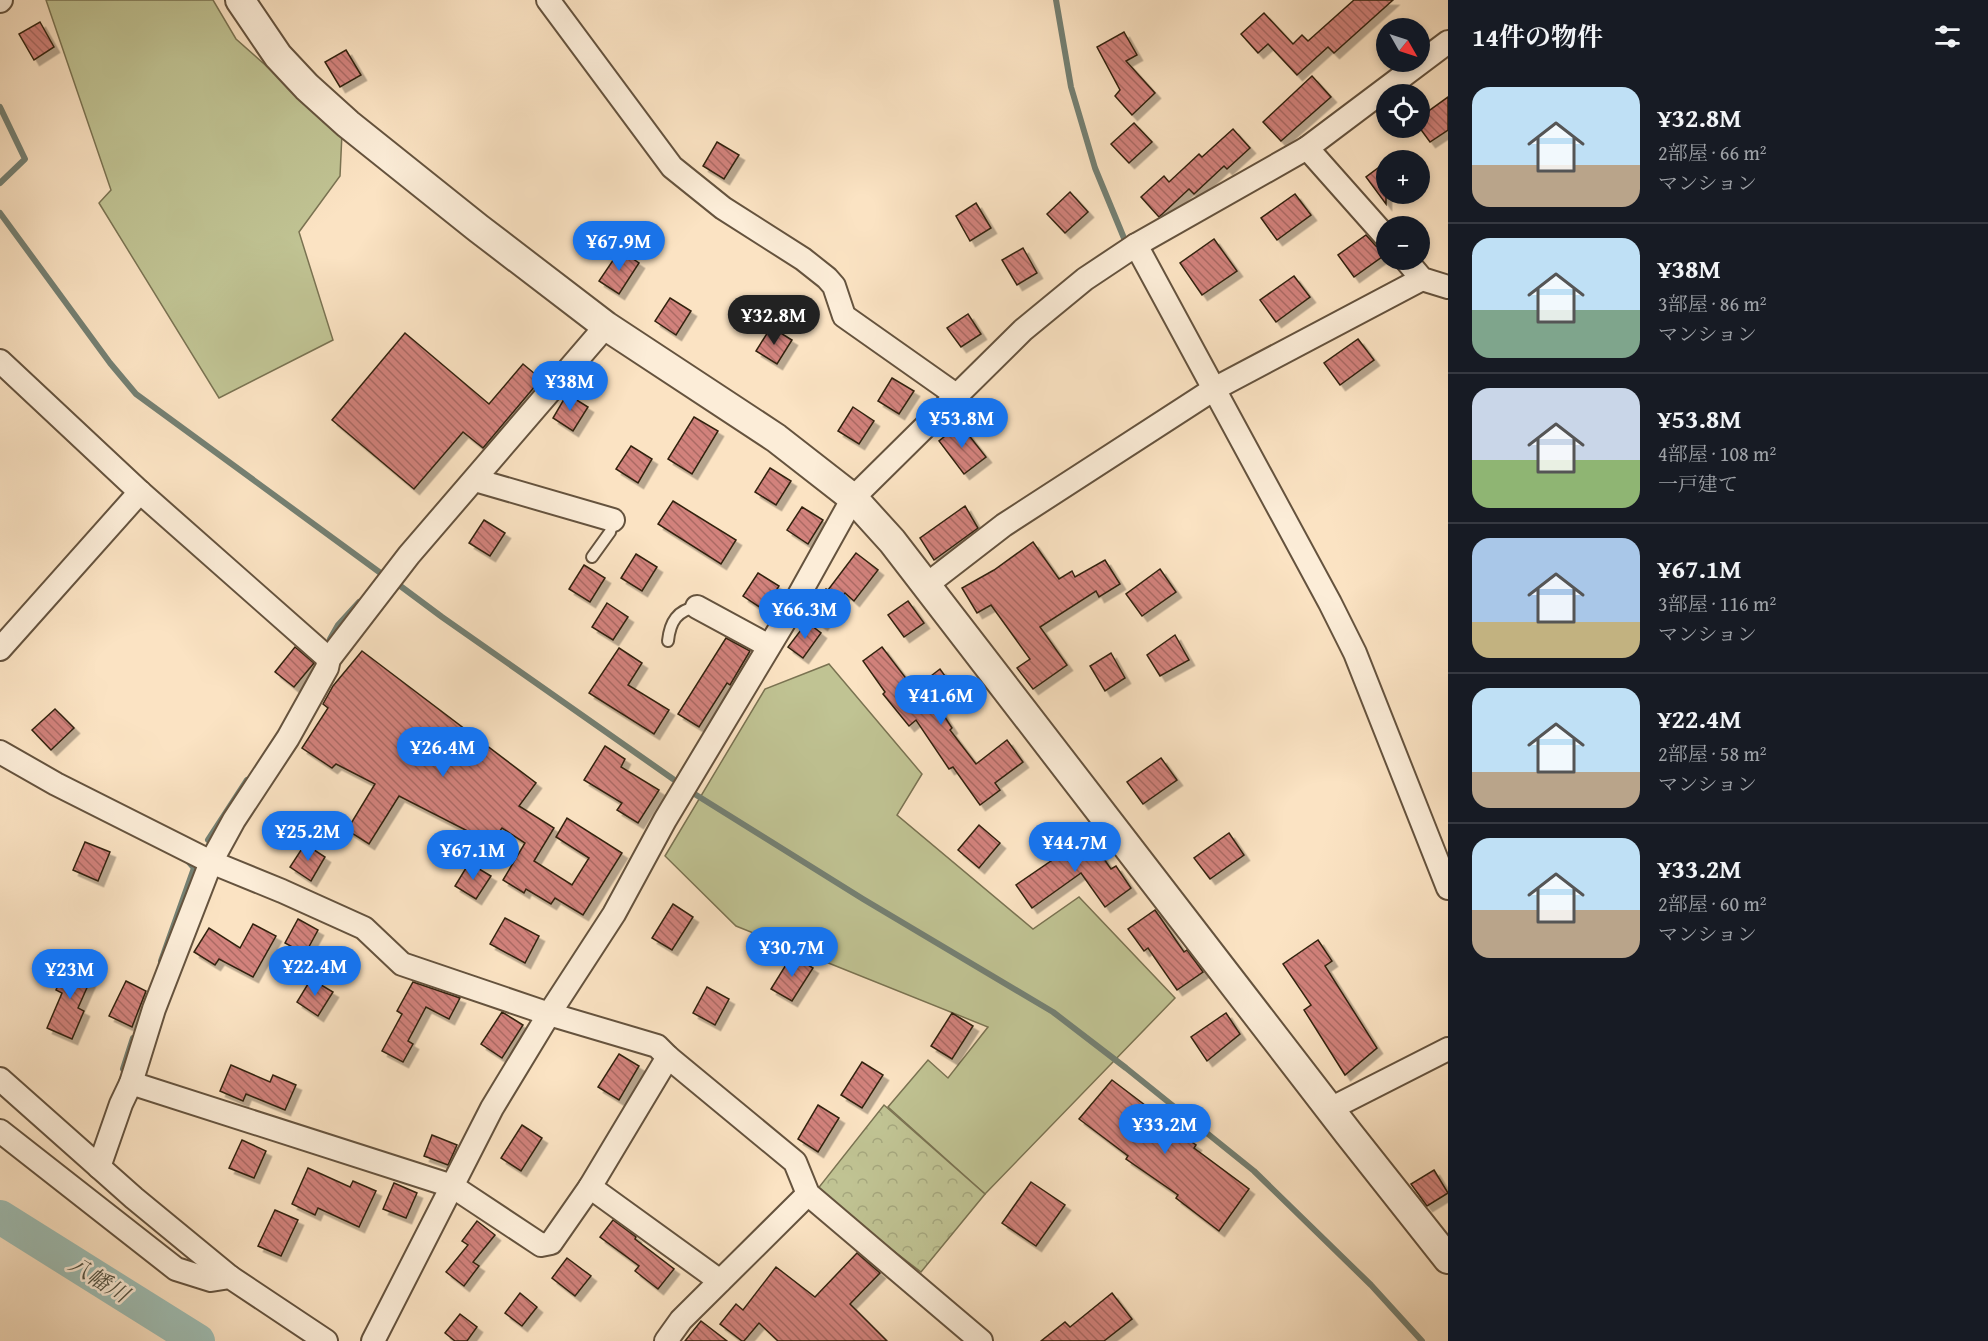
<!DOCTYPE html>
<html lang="ja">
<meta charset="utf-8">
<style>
body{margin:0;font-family:"Gentium Book Plus","Noto Serif JP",serif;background:#20242c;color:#f1f3f6;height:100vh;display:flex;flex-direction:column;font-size:22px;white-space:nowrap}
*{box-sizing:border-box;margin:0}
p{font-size:20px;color:#9ea1a6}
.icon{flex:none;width:33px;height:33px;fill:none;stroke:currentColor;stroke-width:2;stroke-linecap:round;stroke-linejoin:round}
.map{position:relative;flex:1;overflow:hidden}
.side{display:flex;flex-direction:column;background:#171b24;width:540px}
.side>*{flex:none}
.needle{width:39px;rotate:129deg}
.controls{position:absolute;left:1376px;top:18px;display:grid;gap:12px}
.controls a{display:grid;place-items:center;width:54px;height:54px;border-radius:50%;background:#171b24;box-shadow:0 3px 9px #0003;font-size:30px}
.price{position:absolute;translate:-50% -51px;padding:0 14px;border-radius:21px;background:#1a73e8;color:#fff;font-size:20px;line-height:39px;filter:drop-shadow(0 2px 3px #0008)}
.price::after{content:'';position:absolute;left:50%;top:36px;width:18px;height:14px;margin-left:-9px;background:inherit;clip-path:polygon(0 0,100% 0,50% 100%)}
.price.active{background:#222;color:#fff}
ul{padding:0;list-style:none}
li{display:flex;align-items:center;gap:18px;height:150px;padding:0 24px}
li+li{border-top:2px solid #363941}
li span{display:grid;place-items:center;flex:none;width:168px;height:120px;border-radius:18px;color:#555}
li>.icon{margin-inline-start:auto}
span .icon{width:72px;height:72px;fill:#fffc;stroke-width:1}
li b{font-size:26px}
h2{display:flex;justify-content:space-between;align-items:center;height:72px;padding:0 24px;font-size:26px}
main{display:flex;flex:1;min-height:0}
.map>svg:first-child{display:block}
.grass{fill:#c0c393;stroke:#7a7352;stroke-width:1.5}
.forest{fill:url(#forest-crowns);stroke:#7a7352;stroke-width:1.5}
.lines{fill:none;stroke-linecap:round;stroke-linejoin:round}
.stream{stroke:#748073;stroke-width:6}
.river{stroke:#9fbeb4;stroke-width:34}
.building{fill:url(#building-back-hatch);stroke:#332311;stroke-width:1.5;filter:url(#shadow)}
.service-casing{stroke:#65533e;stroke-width:14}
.minor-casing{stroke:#65533e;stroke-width:26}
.tertiary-casing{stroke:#65533e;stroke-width:32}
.service{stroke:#fcedd8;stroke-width:10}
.minor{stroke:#fcedd8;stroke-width:22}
.tertiary{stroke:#fcedd8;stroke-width:28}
.labels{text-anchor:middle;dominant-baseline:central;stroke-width:5;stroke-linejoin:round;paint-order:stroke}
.water-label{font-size:22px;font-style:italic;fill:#535242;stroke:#fcedd8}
</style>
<main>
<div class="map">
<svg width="1448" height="1341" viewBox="0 0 1448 1341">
<defs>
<pattern id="forest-crowns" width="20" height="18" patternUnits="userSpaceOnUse" patternTransform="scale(1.5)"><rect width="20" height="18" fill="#c0c393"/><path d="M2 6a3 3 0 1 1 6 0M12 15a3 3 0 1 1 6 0" fill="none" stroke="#a5a77e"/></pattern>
<pattern id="building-back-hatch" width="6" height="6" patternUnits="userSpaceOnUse" patternTransform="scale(1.5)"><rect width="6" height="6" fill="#d2827c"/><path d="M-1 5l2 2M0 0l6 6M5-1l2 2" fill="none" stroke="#ab6a64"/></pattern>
<filter id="shadow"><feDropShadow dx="5.5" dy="5.5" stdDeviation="0" flood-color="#0004"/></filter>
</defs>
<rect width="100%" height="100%" fill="#fbe3c3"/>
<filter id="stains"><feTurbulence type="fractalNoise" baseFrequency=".00333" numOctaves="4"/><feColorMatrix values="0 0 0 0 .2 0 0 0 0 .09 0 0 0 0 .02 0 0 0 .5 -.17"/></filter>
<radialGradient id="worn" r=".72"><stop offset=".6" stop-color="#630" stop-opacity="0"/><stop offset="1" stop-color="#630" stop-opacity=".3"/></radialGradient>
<g class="grass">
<path d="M 46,0 L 213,0 L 236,39 L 342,133 L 340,176 L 299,232 L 333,340 L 219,398 L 99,203 L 111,190 Z"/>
<path d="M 829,664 L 922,774 L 897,815 L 1033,929 L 1079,897 L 1175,998 L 985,1194 L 888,1107 L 928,1060 L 948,1078 L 988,1027 L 736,926 L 665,856 L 765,689 Z"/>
</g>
<path class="forest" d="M 884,1105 L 985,1194 L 921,1272 L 816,1191 Z"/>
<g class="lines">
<g class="stream">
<path d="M 1056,0 L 1071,87 L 1095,168 L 1126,243"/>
<path d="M 0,107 L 25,159 L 0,183"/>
<path d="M 0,213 L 110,363 L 136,394 L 386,577"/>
<path d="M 395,582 L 442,617 L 673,779"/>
<path d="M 330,639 L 338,625 L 359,602"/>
<path d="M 693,793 L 863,899 L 1053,1012 L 1126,1068 L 1254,1171 L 1371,1285 L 1422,1341"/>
<path d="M 208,840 L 247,780"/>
<path d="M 161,961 L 194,868 L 187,860"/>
<path d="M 123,1069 L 133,1038"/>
</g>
<path class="river" d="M 0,1217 L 198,1341"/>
</g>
<g class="building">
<path d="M 1354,0 L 1393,0 L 1334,53 L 1328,47 L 1297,75 L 1268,44 L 1258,53 L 1241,34 L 1264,13 L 1293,44 L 1302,35 L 1308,41 Z"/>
<path d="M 40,22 L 54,47 L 34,60 L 19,34 Z"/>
<path d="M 1124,32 L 1137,55 L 1126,61 L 1155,93 L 1132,115 L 1115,96 L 1120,90 L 1097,47 Z"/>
<path d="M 346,50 L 361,75 L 340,87 L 325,62 Z"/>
<path d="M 1312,76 L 1331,97 L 1281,141 L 1263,122 Z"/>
<path d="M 1448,97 L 1448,130 L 1430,142 L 1419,127 L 1419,118 Z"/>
<path d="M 1134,123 L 1152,142 L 1129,163 L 1111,144 Z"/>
<path d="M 1233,129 L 1250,148 L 1227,169 L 1224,166 L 1194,194 L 1189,189 L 1159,217 L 1141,197 L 1164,176 L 1169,182 L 1199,154 L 1202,157 Z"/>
<path d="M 717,142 L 739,155 L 724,179 L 703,166 Z"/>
<path d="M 1386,162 L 1386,204 L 1366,177 Z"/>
<path d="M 1070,192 L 1088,212 L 1065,233 L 1047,214 Z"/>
<path d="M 1295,194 L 1311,215 L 1277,240 L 1261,218 Z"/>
<path d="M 976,203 L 991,228 L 970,241 L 956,216 Z"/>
<path d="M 1366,235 L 1376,246 L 1386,250 L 1386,254 L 1354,277 L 1338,255 Z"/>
<path d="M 1214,239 L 1237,271 L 1202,295 L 1180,263 Z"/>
<path d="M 1023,248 L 1037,273 L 1017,285 L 1002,260 Z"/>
<path d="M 620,250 L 639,263 L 619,294 L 599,281 Z"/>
<path d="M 1294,276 L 1310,297 L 1276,322 L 1260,300 Z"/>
<path d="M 670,298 L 691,311 L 676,335 L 655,321 Z"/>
<path d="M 968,314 L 981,334 L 961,347 L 947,328 Z"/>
<path d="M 771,327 L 792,340 L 777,364 L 756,351 Z"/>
<path d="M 405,333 L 489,404 L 523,364 L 541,379 L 483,448 L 463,432 L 414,489 L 332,420 Z"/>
<path d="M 1358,339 L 1374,360 L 1340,385 L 1324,363 Z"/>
<path d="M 892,378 L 914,391 L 899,414 L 878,401 Z"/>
<path d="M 567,394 L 588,407 L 573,431 L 553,418 Z"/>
<path d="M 853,407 L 874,421 L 859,444 L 838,431 Z"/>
<path d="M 694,417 L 718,431 L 692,474 L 668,459 Z"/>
<path d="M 960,424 L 986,457 L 964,474 L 939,441 Z"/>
<path d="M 631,446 L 652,459 L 638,483 L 616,469 Z"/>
<path d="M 770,468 L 791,481 L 776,505 L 755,492 Z"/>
<path d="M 673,501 L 736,540 L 721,564 L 658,524 Z"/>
<path d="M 965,506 L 978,528 L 934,560 L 920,538 Z"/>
<path d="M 802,507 L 823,520 L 808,544 L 787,530 Z"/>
<path d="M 484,520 L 505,533 L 490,556 L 469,543 Z"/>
<path d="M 1033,542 L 1059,579 L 1072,571 L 1075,577 L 1105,560 L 1120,584 L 1099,597 L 1096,591 L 1040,627 L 1067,665 L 1033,689 L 1017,668 L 1030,659 L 991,605 L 977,613 L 962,588 L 994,570 Z"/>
<path d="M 856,553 L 878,570 L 854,601 L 845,593 L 822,625 L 807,614 L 826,589 L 828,590 Z"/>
<path d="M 636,554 L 657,567 L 642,591 L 621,578 Z"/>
<path d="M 584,565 L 605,578 L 590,602 L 569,589 Z"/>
<path d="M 1160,569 L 1176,592 L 1142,616 L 1126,594 Z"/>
<path d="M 758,573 L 779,586 L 764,610 L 743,596 Z"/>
<path d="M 908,601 L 924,623 L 904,637 L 888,615 Z"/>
<path d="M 607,603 L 628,617 L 613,640 L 592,627 Z"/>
<path d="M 807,622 L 821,633 L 803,658 L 788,647 Z"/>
<path d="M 1175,635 L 1189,660 L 1160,676 L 1147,655 Z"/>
<path d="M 726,638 L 750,651 L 730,685 L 727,683 L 699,727 L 678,714 Z"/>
<path d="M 295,647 L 314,663 L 294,687 L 275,672 Z"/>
<path d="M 882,647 L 914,689 L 940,669 L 956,691 L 937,705 L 952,728 L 950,730 L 976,764 L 1007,740 L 1023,762 L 995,783 L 1000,790 L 980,805 L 953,767 L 949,769 L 916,720 L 909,726 L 883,694 L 885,692 L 863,661 Z"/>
<path d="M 619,648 L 642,663 L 628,685 L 669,710 L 654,734 L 589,693 Z"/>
<path d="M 362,651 L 536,783 L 519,806 L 554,828 L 534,861 L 572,885 L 589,858 L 556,837 L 567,818 L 622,853 L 583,915 L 555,898 L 551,904 L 526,889 L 524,893 L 503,880 L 525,843 L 502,828 L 491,843 L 399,796 L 369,844 L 347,830 L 375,784 L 336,764 L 332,768 L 302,748 L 328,708 L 323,704 L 333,686 Z"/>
<path d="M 1111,653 L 1125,678 L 1105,691 L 1090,666 Z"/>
<path d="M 55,709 L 74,728 L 51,750 L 32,730 Z"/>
<path d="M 605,746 L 625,759 L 621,767 L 659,790 L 638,823 L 617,810 L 622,803 L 584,780 Z"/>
<path d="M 1161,758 L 1177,780 L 1143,804 L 1127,782 Z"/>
<path d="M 979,825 L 1000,843 L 979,868 L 958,850 Z"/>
<path d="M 1083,829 L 1111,869 L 1116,866 L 1131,888 L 1105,907 L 1081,873 L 1032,908 L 1016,885 L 1061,854 L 1056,847 Z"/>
<path d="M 1229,833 L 1244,855 L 1210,879 L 1194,858 Z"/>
<path d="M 85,842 L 110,852 L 98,881 L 73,870 Z"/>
<path d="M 305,844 L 325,857 L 311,881 L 290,867 Z"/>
<path d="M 469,863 L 491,876 L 476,899 L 455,886 Z"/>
<path d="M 673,904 L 693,917 L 672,950 L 652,938 Z"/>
<path d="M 1155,910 L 1184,952 L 1187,950 L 1203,972 L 1177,990 L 1148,948 L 1144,951 L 1128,929 Z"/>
<path d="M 505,918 L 539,936 L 525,963 L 490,944 Z"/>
<path d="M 298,919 L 318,930 L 305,954 L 285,943 Z"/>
<path d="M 253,924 L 276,936 L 253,977 L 219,959 L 215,965 L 194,952 L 209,928 L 240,948 Z"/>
<path d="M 1318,940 L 1332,961 L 1325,966 L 1377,1048 L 1345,1075 L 1304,1010 L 1311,1005 L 1283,964 Z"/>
<path d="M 792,955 L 813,968 L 792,1001 L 771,989 Z"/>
<path d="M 69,962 L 94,972 L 78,1008 L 84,1011 L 72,1039 L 47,1028 L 62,993 L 56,990 Z"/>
<path d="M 311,979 L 333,992 L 318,1016 L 297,1002 Z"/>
<path d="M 126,981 L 146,991 L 132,1027 L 109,1016 Z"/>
<path d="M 413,982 L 460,998 L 449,1019 L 426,1007 L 408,1041 L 413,1044 L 403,1062 L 382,1051 L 402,1014 L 397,1011 Z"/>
<path d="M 707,987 L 729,999 L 715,1025 L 693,1013 Z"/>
<path d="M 502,1012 L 523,1025 L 502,1058 L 481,1044 Z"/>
<path d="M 952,1013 L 973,1026 L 952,1059 L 931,1046 Z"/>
<path d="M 1226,1013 L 1240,1034 L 1207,1061 L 1191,1037 Z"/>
<path d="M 619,1054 L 639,1066 L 619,1100 L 598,1087 Z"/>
<path d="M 862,1062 L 883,1075 L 862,1108 L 841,1095 Z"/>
<path d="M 231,1065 L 270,1082 L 273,1075 L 296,1085 L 285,1110 L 246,1094 L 243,1101 L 220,1091 Z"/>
<path d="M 1112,1080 L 1150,1109 L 1148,1112 L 1196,1145 L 1194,1148 L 1249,1189 L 1219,1231 L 1176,1198 L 1178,1195 L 1126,1159 L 1128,1156 L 1079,1119 Z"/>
<path d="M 818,1105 L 839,1118 L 818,1152 L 798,1139 Z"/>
<path d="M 522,1125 L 542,1138 L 521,1171 L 501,1158 Z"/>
<path d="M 432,1135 L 457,1145 L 448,1165 L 424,1156 Z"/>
<path d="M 242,1140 L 266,1151 L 254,1178 L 229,1168 Z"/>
<path d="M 308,1168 L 350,1187 L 353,1181 L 376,1191 L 359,1227 L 318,1208 L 315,1215 L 292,1204 Z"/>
<path d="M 1434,1170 L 1448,1193 L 1427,1206 L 1411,1184 Z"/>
<path d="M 1031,1182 L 1065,1205 L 1036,1246 L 1002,1223 Z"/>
<path d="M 394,1183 L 417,1193 L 406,1218 L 383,1209 Z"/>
<path d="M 275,1210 L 298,1220 L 281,1256 L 258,1246 Z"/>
<path d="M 613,1220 L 636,1237 L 635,1239 L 674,1269 L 658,1289 L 635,1271 L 639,1266 L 600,1237 Z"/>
<path d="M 477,1221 L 495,1235 L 473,1262 L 479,1266 L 464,1286 L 446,1272 L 468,1245 L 462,1241 Z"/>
<path d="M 857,1253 L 880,1273 L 850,1304 L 887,1341 L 778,1341 L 759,1323 L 744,1341 L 742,1341 L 720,1324 L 736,1304 L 743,1310 L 776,1267 L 815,1297 Z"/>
<path d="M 567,1258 L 591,1276 L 575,1296 L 552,1278 Z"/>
<path d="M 520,1293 L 537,1307 L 522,1326 L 505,1313 Z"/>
<path d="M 1112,1293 L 1132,1319 L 1104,1341 L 1041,1341 L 1065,1322 L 1070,1327 Z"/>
<path d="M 460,1314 L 477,1327 L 467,1341 L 455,1341 L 445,1333 Z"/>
<path d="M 701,1321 L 727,1341 L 685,1341 Z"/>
</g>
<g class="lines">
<g class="service-casing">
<g id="service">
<path d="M 592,557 L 610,532 L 613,520"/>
<path d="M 668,641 C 670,622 677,610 697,607"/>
</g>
</g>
<g class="minor-casing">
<g id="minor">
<path d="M 548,0 L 672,167 L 723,208 L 803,259 L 827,278 L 834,286 L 844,316 L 956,395"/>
<path d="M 0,1 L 1,0"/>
<path d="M 1307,148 L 1386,237"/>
<path d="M 1136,245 L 1330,603 L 1355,653 L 1448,888"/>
<path d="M 1406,260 L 1422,279 L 1448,287"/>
<path d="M 0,361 L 140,492 L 329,659"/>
<path d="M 475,480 L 613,520"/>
<path d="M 925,586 L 1004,525 L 1214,389 L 1422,279"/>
<path d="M 697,607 L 769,646"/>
<path d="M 0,649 L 140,492"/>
<path d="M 0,752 L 56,784 L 211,862 L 282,891 L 364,928 L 402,964 L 549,1014 L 657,1046 L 668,1057 L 795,1162 L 808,1194 L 981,1341"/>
<path d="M 668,1057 L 590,1187 L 720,1281"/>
<path d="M 0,1079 L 134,1198 L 230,1277"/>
<path d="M 131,1083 L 452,1186 L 541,1245 L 551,1243 L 590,1187"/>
<path d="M 1330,1109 L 1448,1049"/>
<path d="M 0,1131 L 176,1269 L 211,1280 L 230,1277 L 326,1341"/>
<path d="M 99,1167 L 121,1104 L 131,1083 L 154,1009 L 211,862 L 234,820 L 288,738 L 327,668 L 329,659 L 409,555 L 606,326"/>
<path d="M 373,1341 L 492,1108 L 549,1014 L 614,914 L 665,820 L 784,622 L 853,498 L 1023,330 L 1085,279 L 1136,245 L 1307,148 L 1448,42"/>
<path d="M 666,1341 L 681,1320 L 808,1194"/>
</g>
</g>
<g class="tertiary-casing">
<path id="tertiary" d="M 240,0 L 278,56 L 307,87 L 348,124 L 478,228 L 606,326 L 776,438 L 853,498 L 892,541 L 1349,1134 L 1448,1259"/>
</g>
<use href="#service" class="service"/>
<use href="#minor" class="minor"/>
<use href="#tertiary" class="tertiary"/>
</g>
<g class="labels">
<g class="water-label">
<text transform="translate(99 1279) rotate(32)">八幡川</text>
</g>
</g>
<rect width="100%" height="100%" filter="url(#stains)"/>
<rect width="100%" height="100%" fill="url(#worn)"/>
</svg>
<div class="controls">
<a><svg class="needle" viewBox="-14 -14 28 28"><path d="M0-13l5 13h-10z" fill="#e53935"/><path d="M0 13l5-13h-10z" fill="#9ea1a6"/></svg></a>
<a><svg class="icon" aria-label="locate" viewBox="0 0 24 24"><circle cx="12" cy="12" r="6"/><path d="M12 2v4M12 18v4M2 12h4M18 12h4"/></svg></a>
<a>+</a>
<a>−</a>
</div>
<b class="price" style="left:619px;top:272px">¥67.9M</b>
<b class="price active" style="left:774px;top:346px">¥32.8M</b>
<b class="price" style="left:570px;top:412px">¥38M</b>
<b class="price" style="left:962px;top:449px">¥53.8M</b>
<b class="price" style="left:805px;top:640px">¥66.3M</b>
<b class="price" style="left:941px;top:726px">¥41.6M</b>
<b class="price" style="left:443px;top:778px">¥26.4M</b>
<b class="price" style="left:308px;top:862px">¥25.2M</b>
<b class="price" style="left:1075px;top:873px">¥44.7M</b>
<b class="price" style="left:473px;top:881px">¥67.1M</b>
<b class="price" style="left:792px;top:978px">¥30.7M</b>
<b class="price" style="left:315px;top:997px">¥22.4M</b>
<b class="price" style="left:70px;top:1000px">¥23M</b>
<b class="price" style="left:1165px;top:1155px">¥33.2M</b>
</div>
<section class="side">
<h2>14件の物件<svg class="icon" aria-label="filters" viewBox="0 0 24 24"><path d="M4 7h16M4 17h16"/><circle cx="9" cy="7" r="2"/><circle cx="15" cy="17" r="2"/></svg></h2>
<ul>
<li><span style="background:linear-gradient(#bfe0f5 65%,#b9a48a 0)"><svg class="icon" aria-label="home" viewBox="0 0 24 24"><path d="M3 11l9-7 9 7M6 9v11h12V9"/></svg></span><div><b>¥32.8M</b><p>2部屋 · 66 m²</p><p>マンション</p></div></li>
<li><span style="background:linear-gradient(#bfe0f5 60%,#7fa58c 0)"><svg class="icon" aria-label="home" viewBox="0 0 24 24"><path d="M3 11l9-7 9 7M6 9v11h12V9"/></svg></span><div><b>¥38M</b><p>3部屋 · 86 m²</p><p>マンション</p></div></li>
<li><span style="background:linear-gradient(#c9d6e8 60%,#8fb573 0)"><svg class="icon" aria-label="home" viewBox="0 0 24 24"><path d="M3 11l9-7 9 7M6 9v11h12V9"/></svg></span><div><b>¥53.8M</b><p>4部屋 · 108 m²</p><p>一戸建て</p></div></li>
<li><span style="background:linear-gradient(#a9c7e8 70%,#c2b280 0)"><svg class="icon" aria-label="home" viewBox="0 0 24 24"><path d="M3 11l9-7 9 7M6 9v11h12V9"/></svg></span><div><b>¥67.1M</b><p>3部屋 · 116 m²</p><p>マンション</p></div></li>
<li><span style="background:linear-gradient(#bfe0f5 70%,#b9a48a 0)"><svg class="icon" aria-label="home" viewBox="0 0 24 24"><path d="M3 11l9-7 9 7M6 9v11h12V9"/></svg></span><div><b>¥22.4M</b><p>2部屋 · 58 m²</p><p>マンション</p></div></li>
<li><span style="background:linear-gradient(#bfe0f5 60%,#b9a48a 0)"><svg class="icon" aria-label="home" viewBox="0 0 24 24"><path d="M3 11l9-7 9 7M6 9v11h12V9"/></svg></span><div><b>¥33.2M</b><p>2部屋 · 60 m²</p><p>マンション</p></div></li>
</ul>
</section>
</main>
